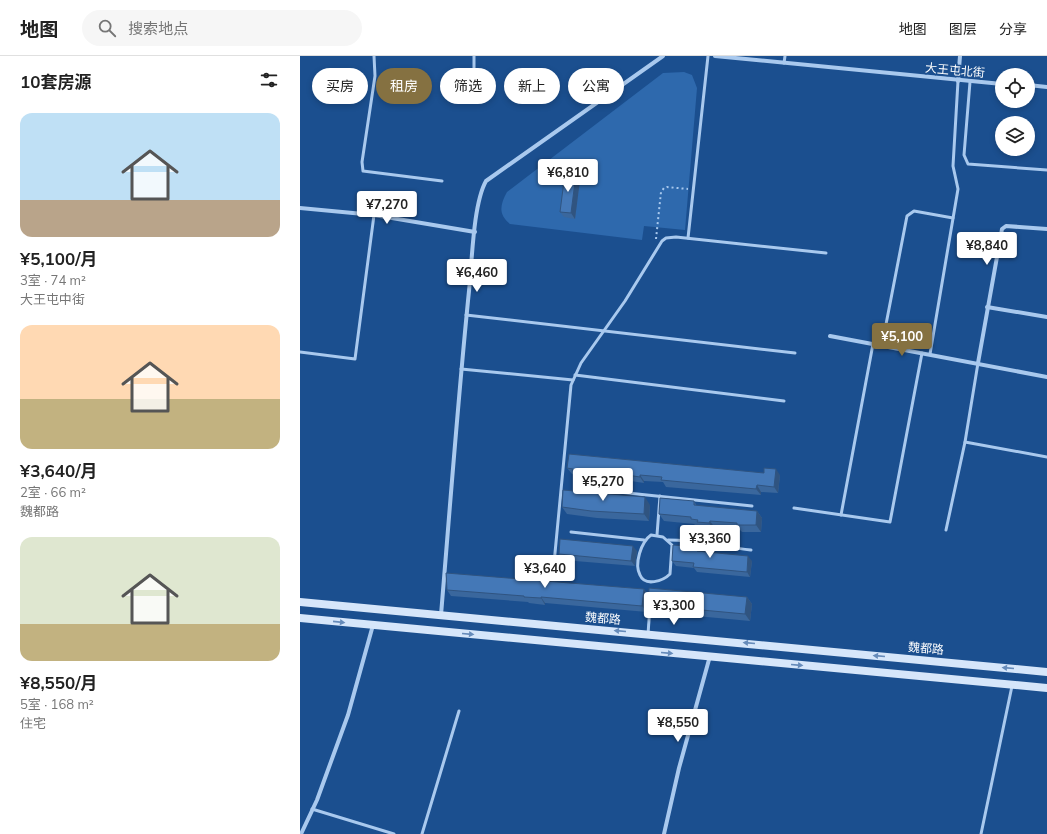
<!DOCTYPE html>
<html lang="zh">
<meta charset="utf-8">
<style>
body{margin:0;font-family:Mulish,"Noto Sans SC",sans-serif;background:#f6f6f6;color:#222;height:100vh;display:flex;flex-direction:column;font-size:15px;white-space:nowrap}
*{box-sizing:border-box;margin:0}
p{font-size:13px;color:#767676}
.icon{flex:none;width:22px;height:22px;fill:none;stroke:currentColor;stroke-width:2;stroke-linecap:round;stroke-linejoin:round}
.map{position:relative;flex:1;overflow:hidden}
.sheet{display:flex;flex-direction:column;background:#fff;width:300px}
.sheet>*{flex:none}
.top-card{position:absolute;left:12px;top:12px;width:380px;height:36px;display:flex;gap:8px}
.controls{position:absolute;left:695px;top:12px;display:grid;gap:8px}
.controls a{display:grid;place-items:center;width:40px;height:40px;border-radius:50%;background:#fff;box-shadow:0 2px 6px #0003;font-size:20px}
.price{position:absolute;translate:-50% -34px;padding:0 9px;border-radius:4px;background:#fff;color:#222;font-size:13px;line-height:26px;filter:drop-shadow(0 1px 2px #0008)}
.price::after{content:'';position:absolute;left:50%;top:24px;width:12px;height:9px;margin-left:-6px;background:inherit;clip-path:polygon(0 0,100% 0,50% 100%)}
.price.current{background:#857141;color:#fff}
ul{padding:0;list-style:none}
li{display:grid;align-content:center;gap:8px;height:212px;padding:0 20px}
li span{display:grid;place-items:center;height:124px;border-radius:12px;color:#555}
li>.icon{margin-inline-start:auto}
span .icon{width:72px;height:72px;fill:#fffc;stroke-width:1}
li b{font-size:17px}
h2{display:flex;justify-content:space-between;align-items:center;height:48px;padding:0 20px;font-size:17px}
.pill{padding:0 14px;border-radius:18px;background:#fff;box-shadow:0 2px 6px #0003;font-size:14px;line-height:36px}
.pill.current{background:#857141;color:#fff}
header{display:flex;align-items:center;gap:24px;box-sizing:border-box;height:56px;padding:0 20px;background:#fff;border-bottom:1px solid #e0e0e0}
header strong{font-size:19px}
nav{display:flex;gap:22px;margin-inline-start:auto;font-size:14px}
.search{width:280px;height:36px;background:#f6f6f6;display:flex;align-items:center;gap:10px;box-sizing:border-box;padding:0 14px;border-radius:22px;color:#767676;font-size:15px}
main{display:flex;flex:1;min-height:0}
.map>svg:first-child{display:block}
.green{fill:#2e69ad}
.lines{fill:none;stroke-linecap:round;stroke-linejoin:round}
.path{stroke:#a9c9ee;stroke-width:2;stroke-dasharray:2 3;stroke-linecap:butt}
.service{stroke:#a9c9ee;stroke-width:3}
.minor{stroke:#a9c9ee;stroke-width:4}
.secondary{stroke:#d6e6fa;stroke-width:8}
.wall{fill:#3a679d}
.shaded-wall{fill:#305480}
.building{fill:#4478b7;stroke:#305480}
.oneway{fill:#668bba}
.labels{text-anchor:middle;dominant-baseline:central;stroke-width:3.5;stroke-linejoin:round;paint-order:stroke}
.street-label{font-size:12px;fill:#fff;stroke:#1b4f8f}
</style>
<header>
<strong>地图</strong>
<div class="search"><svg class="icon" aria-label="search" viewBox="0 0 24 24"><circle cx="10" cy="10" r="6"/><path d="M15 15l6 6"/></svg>搜索地点</div>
<nav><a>地图</a><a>图层</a><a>分享</a></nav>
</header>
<main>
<section class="sheet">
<h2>10套房源<svg class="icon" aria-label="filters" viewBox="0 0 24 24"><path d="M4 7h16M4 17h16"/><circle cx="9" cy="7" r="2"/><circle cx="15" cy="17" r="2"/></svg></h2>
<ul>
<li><span style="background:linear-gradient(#bfe0f5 70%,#b9a48a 0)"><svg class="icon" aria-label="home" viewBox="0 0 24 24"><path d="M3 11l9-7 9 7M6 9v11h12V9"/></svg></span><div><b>¥5,100/月</b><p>3室 · 74 m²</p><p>大王屯中街</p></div></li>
<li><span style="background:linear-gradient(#ffd9b3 60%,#c2b280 0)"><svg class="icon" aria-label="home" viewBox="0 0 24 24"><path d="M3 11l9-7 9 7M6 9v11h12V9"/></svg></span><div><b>¥3,640/月</b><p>2室 · 66 m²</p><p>魏都路</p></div></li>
<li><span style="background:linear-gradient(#dfe7d0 70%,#c2b280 0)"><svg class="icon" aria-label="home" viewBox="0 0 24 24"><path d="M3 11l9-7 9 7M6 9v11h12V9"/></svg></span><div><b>¥8,550/月</b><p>5室 · 168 m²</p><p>住宅</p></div></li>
</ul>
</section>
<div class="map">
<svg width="747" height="778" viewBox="0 0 747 778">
<rect width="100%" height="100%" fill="#1b4f8f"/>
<path class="green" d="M 384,16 L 392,19 L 397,32 L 385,174 L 344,170 L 342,184 L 210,168 C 198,158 200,149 207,136 L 363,17 Z"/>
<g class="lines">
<path class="path" d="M 356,183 L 361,136 L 364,132 L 367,131 L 388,133"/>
<g class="service">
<path d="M 74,0 L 75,20 L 62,106 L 63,115 L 142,125"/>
<path d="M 174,0 L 174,43"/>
<path d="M 484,7 L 485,0"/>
<path d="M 670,26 L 664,99 L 668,108 L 747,114"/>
<path d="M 388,182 L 408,0"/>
<path d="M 166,259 L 495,297"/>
<path d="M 582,289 L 607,160 L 614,155 L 653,162"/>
<path d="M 0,296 L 55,303 L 74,159"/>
<path d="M 630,298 L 658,133 L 653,110 L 658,25"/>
<path d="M 161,313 L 273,324"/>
<path d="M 275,319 L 484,345"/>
<path d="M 665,386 L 747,401"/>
<path d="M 280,432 L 452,450"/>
<path d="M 494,452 L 590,466 L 622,297"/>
<path d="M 541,459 L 573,288"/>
<path d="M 646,474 L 665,386 L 678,307"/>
<path d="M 271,476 L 344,484"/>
<path d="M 351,479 L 363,481 L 372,489 L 370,518 C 363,525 345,531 340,519 C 334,508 341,486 351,479 Z"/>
<path d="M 357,479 L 360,440"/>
<path d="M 368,484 C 396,484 423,491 451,494"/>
<path d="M 253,518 L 271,329 L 281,307 L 325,245 L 362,185 L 366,182 L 376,181 L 526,197"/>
<path d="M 348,578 L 350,550"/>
<path d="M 12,753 L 94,778"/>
<path d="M 122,778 L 159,655"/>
<path d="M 681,778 L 712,630"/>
</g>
<g class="minor">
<path d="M 415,0 L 702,28"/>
<path d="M 658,25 L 660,0"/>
<path d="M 728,29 L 747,31"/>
<path d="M 0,152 L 74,159 L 175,176"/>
<path d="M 687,251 L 747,261"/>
<path d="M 530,280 L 747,321"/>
<path d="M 678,307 L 702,173 L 706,170 L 747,173"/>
<path d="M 141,559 C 150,451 158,343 169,235 C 172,207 173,148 186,125 L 363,0"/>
<path d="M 1,778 L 17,744 L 48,659 L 73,569"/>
<path d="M 364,778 L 379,712 L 410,600"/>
</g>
<g class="secondary">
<path d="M 0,546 L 747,616"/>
<path d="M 0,562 L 747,632"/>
</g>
</g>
<g class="wall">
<path d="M 280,124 L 275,163 L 264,161 L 260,156 Z"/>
<path d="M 267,412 L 480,419 L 478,437 L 461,436 L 461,439 L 366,431 L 363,426 L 344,425 L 344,427 L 311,422 L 311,424 L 277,421 L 276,419 L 272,418 Z"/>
<path d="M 394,445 L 397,450 L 457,455 L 462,462 L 461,476 L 442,476 L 440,474 L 415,472 L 414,474 L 402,473 L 401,471 L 396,470 L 394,468 L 364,465 L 359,458 Z"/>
<path d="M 350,449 L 349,465 L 297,462 L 267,458 L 262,451 Z"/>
<path d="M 337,495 L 335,510 L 263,504 L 259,498 Z"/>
<path d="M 400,495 L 452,505 L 450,521 L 397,516 L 394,512 L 376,510 L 372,505 Z"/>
<path d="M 344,533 L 348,539 L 347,556 L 245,547 L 245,549 L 229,547 L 228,546 L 151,540 L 147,534 Z"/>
<path d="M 447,541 L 452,548 L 450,565 L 353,556 L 348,549 Z"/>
</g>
<g class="shaded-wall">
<path d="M 276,118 L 280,124 L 275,163 L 271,157 Z"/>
<path d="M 476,413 L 480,419 L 478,437 L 474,431 Z"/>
<path d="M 307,416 L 311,422 L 311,424 L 307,418 Z"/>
<path d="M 340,419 L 344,425 L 344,427 L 340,421 Z"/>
<path d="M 457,429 L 461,436 L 461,439 L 456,433 Z"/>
<path d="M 345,441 L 350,449 L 349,465 L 344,458 Z"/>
<path d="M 457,455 L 462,462 L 461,476 L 456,469 Z"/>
<path d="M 410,465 L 415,472 L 414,474 L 409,467 Z"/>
<path d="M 333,490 L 337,495 L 335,510 L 331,505 Z"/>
<path d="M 397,491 L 401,496 L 397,495 Z"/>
<path d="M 448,500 L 452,505 L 450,521 L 447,516 Z"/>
<path d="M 344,533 L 348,539 L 347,556 L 342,550 Z"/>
<path d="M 241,541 L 245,547 L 245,549 L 241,542 Z"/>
<path d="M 447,541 L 452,548 L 450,565 L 445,558 Z"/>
</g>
<g class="building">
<path d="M 265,117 L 276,118 L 271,157 L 260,156 Z"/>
<path d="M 269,398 L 464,417 L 464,412 L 476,413 L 474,431 L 457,429 L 456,433 L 361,424 L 362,421 L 340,419 L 340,421 L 307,416 L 307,418 L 273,415 L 273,413 L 267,412 Z"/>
<path d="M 263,434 L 345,441 L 344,458 L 291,455 L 262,451 Z"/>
<path d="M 360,442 L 394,445 L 394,449 L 457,455 L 456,469 L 437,469 L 437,467 L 410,465 L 409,467 L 397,466 L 398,464 L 391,463 L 391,461 L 359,458 Z"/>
<path d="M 260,483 L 333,490 L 331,505 L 259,498 Z"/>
<path d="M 373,489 L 397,491 L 397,495 L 448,500 L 447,516 L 393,511 L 394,507 L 372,505 Z"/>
<path d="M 146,517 L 344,533 L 342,550 L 241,541 L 241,542 L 224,541 L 224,540 L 147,534 Z"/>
<path d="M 349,532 L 447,541 L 445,558 L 348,549 Z"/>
</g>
<defs><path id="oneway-solid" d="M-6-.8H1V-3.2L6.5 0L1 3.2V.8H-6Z"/></defs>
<g class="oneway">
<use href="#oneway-solid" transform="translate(39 566) rotate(6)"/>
<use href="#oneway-solid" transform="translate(320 575) rotate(-175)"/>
<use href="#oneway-solid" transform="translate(168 578) rotate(5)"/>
<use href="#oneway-solid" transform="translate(449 587) rotate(-175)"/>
<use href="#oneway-solid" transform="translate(367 597) rotate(5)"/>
<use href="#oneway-solid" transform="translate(579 600) rotate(-175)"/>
<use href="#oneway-solid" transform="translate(497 609) rotate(5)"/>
<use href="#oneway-solid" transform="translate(708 612) rotate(-175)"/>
</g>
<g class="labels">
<g class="street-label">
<text transform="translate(655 14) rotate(5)">大王屯北街</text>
<text transform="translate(303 562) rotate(5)">魏都路</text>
<text transform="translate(626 592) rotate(5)">魏都路</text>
</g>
</g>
</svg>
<div class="controls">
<a><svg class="icon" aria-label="locate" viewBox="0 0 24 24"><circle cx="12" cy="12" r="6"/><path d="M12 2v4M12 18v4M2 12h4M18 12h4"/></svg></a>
<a><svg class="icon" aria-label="layers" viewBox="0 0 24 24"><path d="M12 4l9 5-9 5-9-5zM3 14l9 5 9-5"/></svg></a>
</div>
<b class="price" style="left:268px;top:137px">¥6,810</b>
<b class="price" style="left:87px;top:169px">¥7,270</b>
<b class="price" style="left:687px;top:210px">¥8,840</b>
<b class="price" style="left:177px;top:237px">¥6,460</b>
<b class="price current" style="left:602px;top:301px">¥5,100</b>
<b class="price" style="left:303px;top:446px">¥5,270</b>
<b class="price" style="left:410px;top:503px">¥3,360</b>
<b class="price" style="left:245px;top:533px">¥3,640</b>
<b class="price" style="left:374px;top:570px">¥3,300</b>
<b class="price" style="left:378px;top:687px">¥8,550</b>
<div class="top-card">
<a class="pill">买房</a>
<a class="pill current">租房</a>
<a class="pill">筛选</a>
<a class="pill">新上</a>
<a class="pill">公寓</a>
</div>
</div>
</main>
